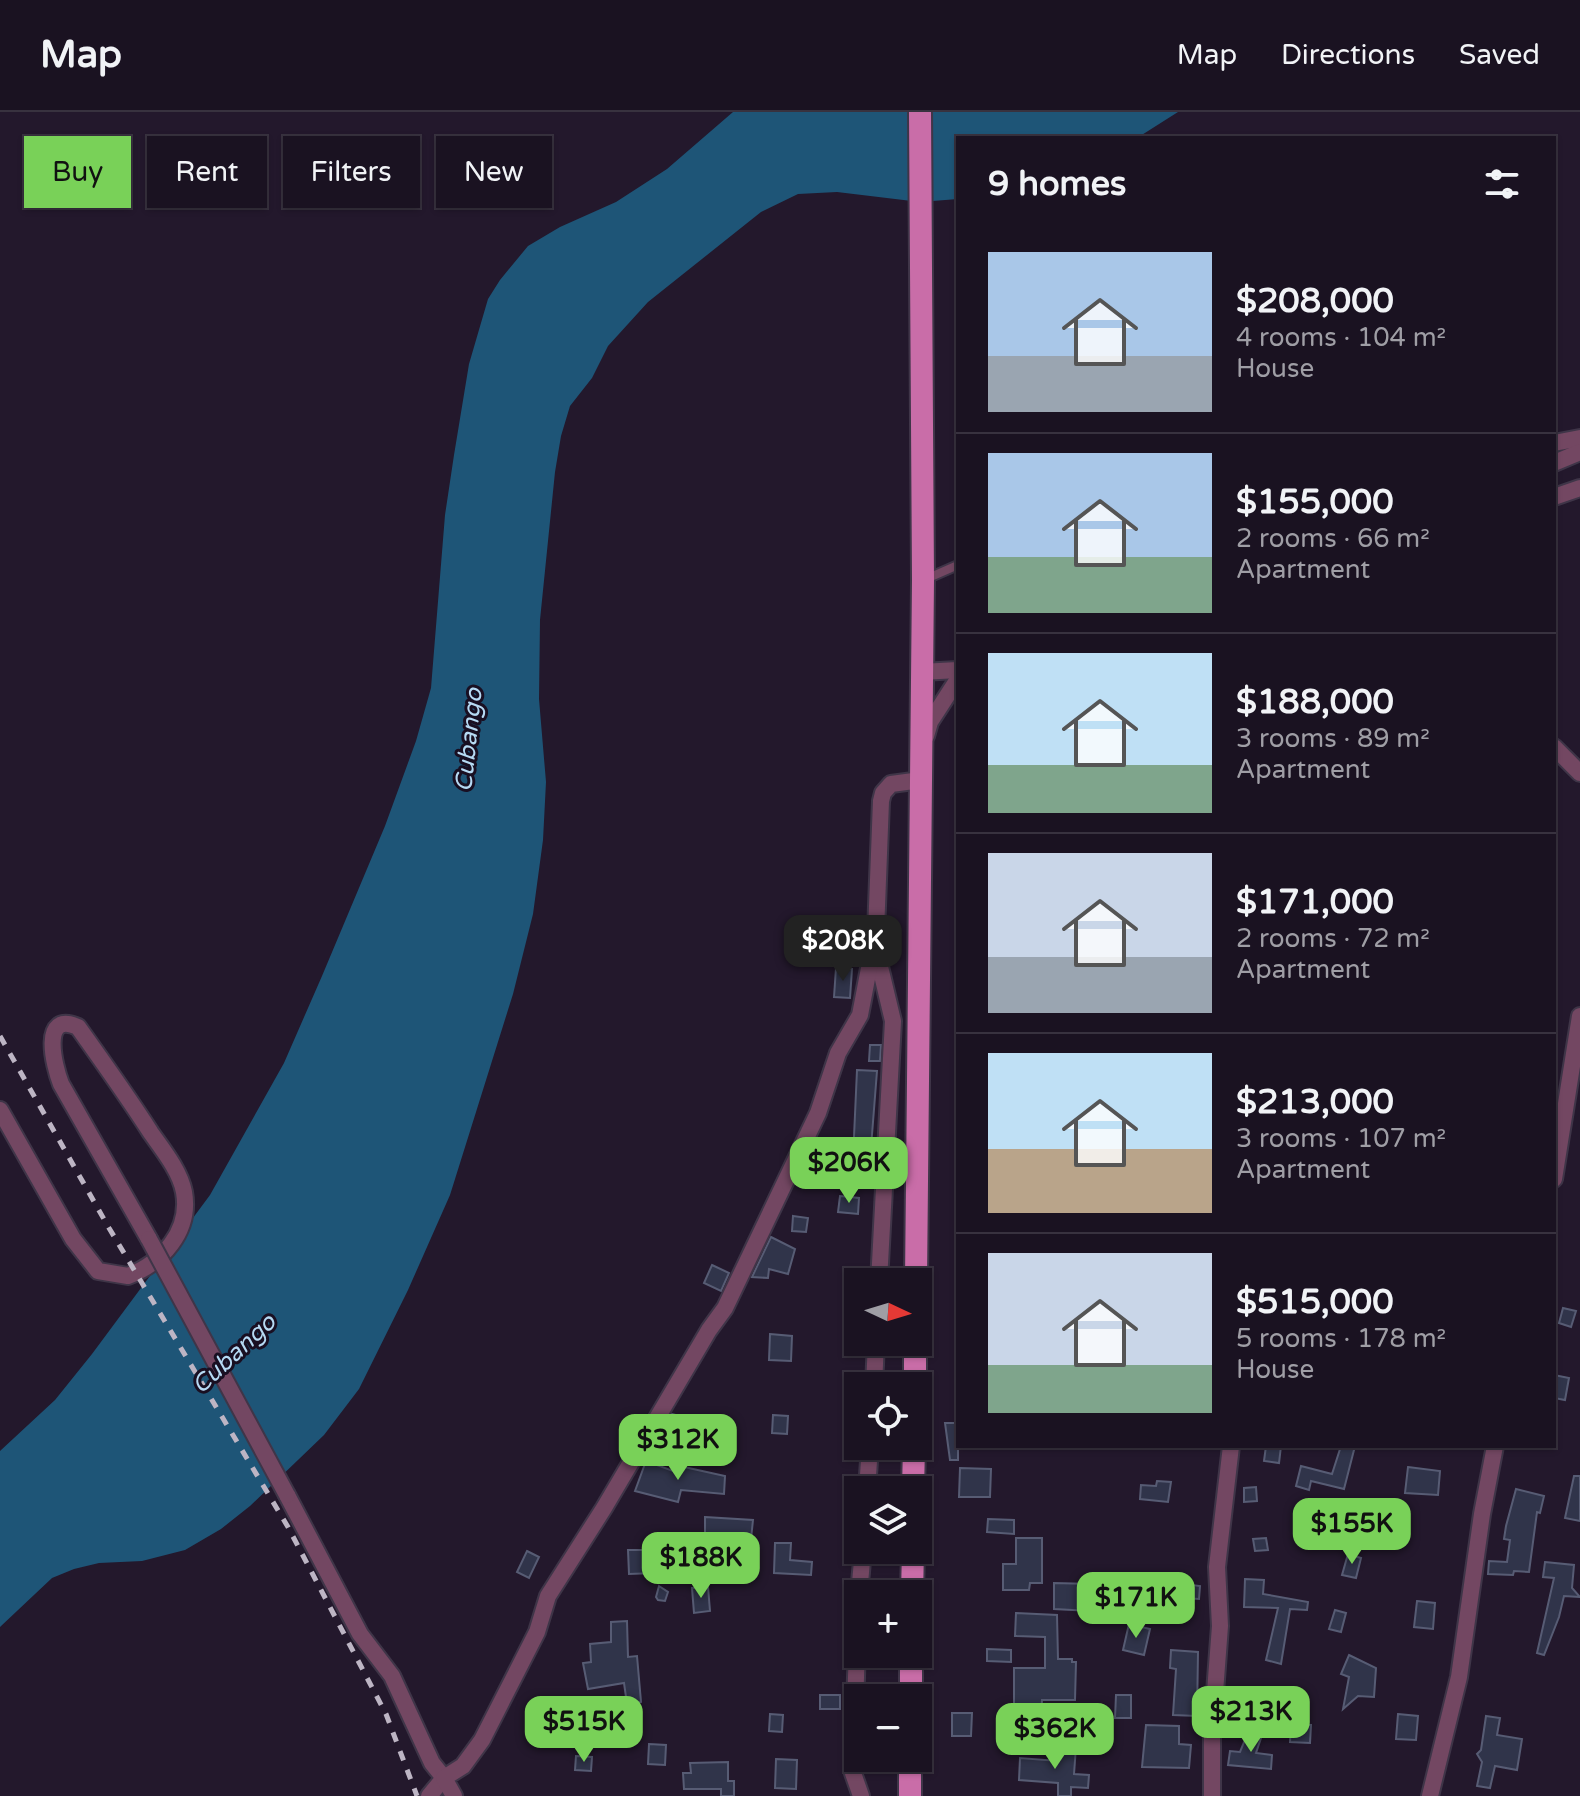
<!DOCTYPE html>
<meta charset="utf-8">
<style>
body{margin:0;font-family:"Varela Round",sans-serif;background:#27202e;color:#f1f3f6;height:100vh;display:flex;flex-direction:column;font-size:30px;white-space:nowrap}
*{box-sizing:border-box;margin:0}
p{font-size:26px;color:#9f9ea5}
.icon{flex:none;width:44px;height:44px;fill:none;stroke:currentColor;stroke-width:2;stroke-linecap:round;stroke-linejoin:round}
.map{position:relative;flex:1;overflow:hidden}
.details{position:absolute;left:956px;top:24px;width:600px;height:1312px;display:flex;flex-direction:column;background:#1a1221;border-radius:0px;box-shadow:0 2px 6px #0004,0 0 0 2px #38323f}
.details>*{flex:none}
.banner{position:absolute;left:24px;top:24px;width:760px;height:72px;display:flex;gap:16px}
.needle{width:52px;rotate:94deg}
.fabs{position:absolute;left:844px;top:1156px;display:grid;gap:16px}
.fabs a{display:grid;place-items:center;width:88px;height:88px;border-radius:0px;background:#1a1221;box-shadow:0 2px 6px #0004,0 0 0 2px #38323f;font-size:40px}
.price{position:absolute;translate:-50% -68px;padding:0 18px;border-radius:16px;background:#79d158;color:#111;font-size:26px;line-height:52px;filter:drop-shadow(0 2px 4px #0008)}
.price::after{content:'';position:absolute;left:50%;top:48px;width:24px;height:18px;margin-left:-12px;background:inherit;clip-path:polygon(0 0,100% 0,50% 100%)}
.price.selected{background:#222;color:#fff}
ul{padding:0;list-style:none}
li{display:flex;align-items:center;gap:24px;height:200px;padding:0 32px}
li+li{border-top:2px solid #38323f}
li span{display:grid;place-items:center;flex:none;width:224px;height:160px;border-radius:0px;color:#555}
li>.icon{margin-inline-start:auto}
span .icon{width:96px;height:96px;fill:#fffc;stroke-width:1}
li b{font-size:34px}
h2{display:flex;justify-content:space-between;align-items:center;height:96px;padding:0 32px;font-size:34px}
.pill{padding:0 28px;border-radius:0px;background:#1a1221;box-shadow:0 2px 6px #0004,0 0 0 2px #38323f;font-size:28px;line-height:72px}
.pill.selected{background:#79d158;color:#111}
header{display:flex;align-items:center;gap:48px;box-sizing:border-box;height:112px;padding:0 40px;background:#1a1221;border-bottom:2px solid #38323f}
header strong{font-size:38px}
nav{display:flex;gap:44px;margin-inline-start:auto;font-size:28px}
.map>svg:first-child{display:block}
.water{fill:#1e5577}
.building{fill:#30344a;stroke:#575c74;stroke-width:2}
.lines{fill:none;stroke-linecap:round;stroke-linejoin:round}
.service-casing{stroke:#3f3548;stroke-width:12}
.minor-casing{stroke:#3f3548;stroke-width:20}
.primary-casing{stroke:#3f3548;stroke-width:26}
.service{stroke:#734762;stroke-width:8}
.minor{stroke:#734762;stroke-width:16}
.primary{stroke:#c96da8;stroke-width:22}
.rail{stroke:#bdb5c4;stroke-width:5;stroke-dasharray:10 10;stroke-linecap:butt}
.minor-bridge-casing{stroke:#3f3548;stroke-width:20;stroke-linecap:butt}
.minor-bridge{stroke:#734762;stroke-width:16}
.labels{text-anchor:middle;dominant-baseline:central;stroke-width:6;stroke-linejoin:round;paint-order:stroke}
.water-label{font-size:24px;font-style:italic;fill:#b6daf4;stroke:#190f22}
</style>
<header>
<strong>Map</strong>
<nav><a>Map</a><a>Directions</a><a>Saved</a></nav>
</header>
<div class="map">
<svg width="1580" height="1684" viewBox="0 0 1580 1684">
<rect width="100%" height="100%" fill="#23182c"/>
<path class="water" d="M 733,0 L 1178,0 L 1137,26 L 958,26 L 958,87 L 920,90 L 837,80 L 798,82 L 761,100 L 648,190 L 608,234 L 592,266 L 570,294 L 561,324 L 555,360 L 540,508 L 539,587 L 546,670 L 543,728 L 533,802 L 513,882 L 450,1083 L 408,1178 L 359,1277 L 324,1323 L 250,1394 L 221,1417 L 185,1438 L 142,1449 L 99,1451 L 74,1457 L 52,1466 L 0,1515 L 0,1339 L 55,1288 L 92,1242 L 210,1083 L 284,951 L 322,864 L 385,714 L 416,629 L 431,576 L 445,403 L 454,343 L 469,252 L 488,187 L 500,168 L 528,134 L 560,115 L 616,90 L 667,57 Z"/>
<g class="building">
<path d="M 836,856 L 852,857 L 850,886 L 834,885 Z"/>
<path d="M 870,933 L 881,933 L 880,949 L 869,949 Z"/>
<path d="M 857,958 L 877,959 L 870,1048 L 853,1047 Z"/>
<path d="M 840,1084 L 859,1086 L 858,1102 L 838,1100 Z"/>
<path d="M 793,1104 L 808,1106 L 806,1120 L 792,1119 Z"/>
<path d="M 771,1125 L 795,1137 L 788,1162 L 769,1157 L 768,1166 L 752,1165 Z"/>
<path d="M 712,1153 L 729,1161 L 721,1179 L 704,1171 Z"/>
<path d="M 1563,1196 L 1576,1199 L 1571,1215 L 1559,1211 Z"/>
<path d="M 770,1222 L 792,1224 L 791,1249 L 769,1248 Z"/>
<path d="M 1554,1263 L 1569,1266 L 1565,1288 L 1554,1286 Z"/>
<path d="M 672,1302 L 683,1305 L 681,1312 L 694,1317 L 690,1329 L 676,1324 L 675,1329 L 663,1324 Z"/>
<path d="M 773,1303 L 788,1304 L 787,1322 L 772,1321 Z"/>
<path d="M 945,1311 L 958,1311 L 958,1348 L 950,1348 Z"/>
<path d="M 1266,1334 L 1281,1334 L 1279,1351 L 1264,1349 Z"/>
<path d="M 1341,1334 L 1355,1334 L 1344,1377 L 1311,1369 L 1309,1378 L 1296,1374 L 1301,1354 L 1332,1362 Z"/>
<path d="M 646,1349 L 673,1359 L 675,1353 L 725,1364 L 724,1382 L 681,1378 L 678,1390 L 635,1379 Z"/>
<path d="M 1408,1355 L 1440,1359 L 1438,1383 L 1405,1381 Z"/>
<path d="M 960,1356 L 991,1357 L 990,1385 L 959,1385 Z"/>
<path d="M 1574,1364 L 1580,1364 L 1580,1409 L 1565,1406 Z"/>
<path d="M 1157,1369 L 1171,1370 L 1168,1390 L 1140,1387 L 1141,1373 L 1156,1374 Z"/>
<path d="M 1256,1375 L 1257,1389 L 1244,1390 L 1244,1376 Z"/>
<path d="M 1516,1377 L 1544,1384 L 1540,1401 L 1537,1400 L 1529,1460 L 1514,1459 L 1513,1463 L 1488,1462 L 1489,1449 L 1507,1450 L 1510,1428 L 1504,1427 L 1506,1414 Z"/>
<path d="M 705,1405 L 753,1408 L 751,1427 L 705,1423 Z"/>
<path d="M 988,1407 L 1014,1408 L 1014,1422 L 987,1420 Z"/>
<path d="M 1016,1426 L 1042,1426 L 1042,1471 L 1030,1471 L 1029,1478 L 1003,1478 L 1003,1452 L 1016,1452 Z"/>
<path d="M 1266,1426 L 1268,1438 L 1255,1439 L 1253,1427 Z"/>
<path d="M 775,1431 L 791,1431 L 790,1448 L 812,1450 L 811,1463 L 774,1461 Z"/>
<path d="M 628,1438 L 654,1438 L 655,1461 L 629,1462 Z"/>
<path d="M 527,1439 L 539,1445 L 529,1466 L 517,1460 Z"/>
<path d="M 1348,1442 L 1361,1446 L 1356,1466 L 1342,1463 Z"/>
<path d="M 1545,1450 L 1574,1453 L 1572,1476 L 1580,1485 L 1564,1484 L 1559,1505 L 1544,1543 L 1537,1541 L 1554,1466 L 1543,1465 Z"/>
<path d="M 1245,1467 L 1264,1468 L 1263,1482 L 1308,1490 L 1307,1498 L 1290,1497 L 1281,1552 L 1266,1548 L 1278,1496 L 1244,1495 Z"/>
<path d="M 1054,1471 L 1092,1472 L 1091,1499 L 1054,1497 Z"/>
<path d="M 1184,1472 L 1200,1474 L 1199,1487 L 1183,1486 Z"/>
<path d="M 659,1474 L 668,1480 L 665,1489 L 658,1488 L 656,1485 Z"/>
<path d="M 708,1475 L 710,1499 L 694,1501 L 692,1476 Z"/>
<path d="M 1417,1489 L 1435,1491 L 1433,1517 L 1414,1515 Z"/>
<path d="M 1335,1498 L 1346,1501 L 1341,1520 L 1329,1517 Z"/>
<path d="M 1016,1501 L 1057,1503 L 1058,1547 L 1072,1547 L 1072,1550 L 1076,1550 L 1075,1588 L 1042,1588 L 1040,1620 L 1023,1618 L 1025,1592 L 1014,1592 L 1014,1556 L 1045,1556 L 1045,1525 L 1015,1524 Z"/>
<path d="M 627,1509 L 628,1545 L 637,1544 L 641,1590 L 627,1592 L 624,1571 L 588,1577 L 583,1551 L 591,1550 L 590,1532 L 611,1530 L 611,1510 Z"/>
<path d="M 1129,1512 L 1150,1517 L 1144,1543 L 1123,1538 Z"/>
<path d="M 987,1537 L 1011,1538 L 1011,1550 L 987,1549 Z"/>
<path d="M 1171,1538 L 1198,1540 L 1197,1604 L 1173,1603 L 1176,1557 L 1170,1556 Z"/>
<path d="M 1349,1543 L 1376,1556 L 1374,1585 L 1358,1584 L 1343,1597 L 1349,1565 L 1341,1562 Z"/>
<rect x="820" y="1583" width="20" height="14"/>
<path d="M 1116,1583 L 1131,1583 L 1131,1606 L 1115,1606 Z"/>
<path d="M 952,1601 L 972,1601 L 971,1624 L 952,1624 Z"/>
<path d="M 770,1602 L 783,1603 L 782,1620 L 769,1619 Z"/>
<path d="M 1398,1602 L 1418,1604 L 1416,1628 L 1396,1627 Z"/>
<path d="M 1486,1604 L 1500,1606 L 1497,1623 L 1522,1627 L 1517,1658 L 1495,1654 L 1490,1676 L 1477,1674 L 1482,1650 L 1477,1642 L 1481,1638 Z"/>
<path d="M 1291,1612 L 1311,1613 L 1310,1631 L 1290,1630 Z"/>
<path d="M 1146,1613 L 1179,1614 L 1179,1632 L 1191,1633 L 1189,1656 L 1142,1655 Z"/>
<path d="M 1249,1618 L 1262,1623 L 1256,1641 L 1272,1643 L 1271,1657 L 1228,1653 L 1230,1639 L 1240,1640 Z"/>
<path d="M 649,1632 L 666,1633 L 665,1653 L 648,1652 Z"/>
<path d="M 1059,1634 L 1076,1635 L 1074,1662 L 1089,1663 L 1088,1676 L 1071,1675 L 1071,1684 L 1058,1684 L 1058,1671 L 1019,1668 L 1020,1646 L 1058,1649 Z"/>
<path d="M 576,1644 L 592,1645 L 591,1659 L 575,1658 Z"/>
<path d="M 776,1647 L 797,1648 L 796,1677 L 775,1676 Z"/>
<path d="M 728,1650 L 728,1669 L 734,1669 L 734,1684 L 721,1684 L 721,1677 L 684,1677 L 683,1661 L 691,1661 L 690,1651 Z"/>
</g>
<g class="lines">
<g class="service-casing">
<path id="service" d="M 926,467 L 958,453"/>
</g>
<g class="minor-casing">
<g id="minor">
<path d="M 1554,331 L 1580,326"/>
<path d="M 1554,351 L 1580,340"/>
<path d="M 1554,385 L 1580,376"/>
<path d="M 921,560 L 958,558"/>
<path d="M 926,624 L 930,610 L 958,567"/>
<path d="M 1554,635 L 1580,661"/>
<path d="M 876,838 L 893,909 L 879,1170"/>
<path d="M 0,998 L 73,1127 L 98,1159 L 128,1164 C 162,1151 191,1119 184,1080 C 180,1059 163,1038 151,1021 C 128,985 103,950 78,915 C 40,898 54,954 61,972 L 149,1127"/>
<path d="M 1554,1067 L 1580,904"/>
<path d="M 874,1274 L 876,1230"/>
<path d="M 867,1378 L 870,1334"/>
<path d="M 287,1383 L 360,1522 L 392,1564 L 432,1651 L 444,1666 L 429,1684"/>
<path d="M 859,1482 L 863,1438"/>
<path d="M 858,1501 L 853,1661 L 861,1684"/>
<path d="M 454,1684 L 444,1666 L 463,1654 L 482,1628 L 537,1520 L 548,1484 L 604,1396 L 709,1218 L 725,1196 L 818,1001 L 838,941 L 860,903 L 876,820 L 881,689 L 883,681 L 891,672 L 921,668"/>
<path d="M 1212,1684 L 1212,1620 L 1220,1514 L 1217,1455 L 1231,1334"/>
<path d="M 1430,1684 L 1459,1565 L 1482,1402 L 1495,1334"/>
</g>
</g>
<g class="primary-casing">
<g id="primary">
<path d="M 916,1170 L 923,468 L 920,0"/>
<path d="M 915,1274 L 915,1230"/>
<path d="M 913,1378 L 914,1334"/>
<path d="M 912,1482 L 913,1438"/>
<path d="M 911,1586 L 911,1542"/>
<path d="M 910,1684 L 910,1646"/>
</g>
</g>
<use href="#service" class="service"/>
<use href="#minor" class="minor"/>
<use href="#primary" class="primary"/>
<path class="rail" d="M 0,924 L 109,1116 L 288,1415 L 386,1602 L 417,1684"/>
<g class="minor-bridge-casing">
<path id="minor-bridge" d="M 149,1127 L 287,1383"/>
</g>
<use href="#minor-bridge" class="minor-bridge"/>
</g>
<g class="labels">
<g class="water-label">
<text transform="translate(469 628) rotate(-84)">Cubango</text>
<text transform="translate(234 1242) rotate(-43)">Cubango</text>
</g>
</g>
</svg>
<div class="fabs">
<a><svg class="needle" viewBox="-14 -14 28 28"><path d="M0-13l5 13h-10z" fill="#e53935"/><path d="M0 13l5-13h-10z" fill="#9f9ea5"/></svg></a>
<a><svg class="icon" aria-label="locate" viewBox="0 0 24 24"><circle cx="12" cy="12" r="6"/><path d="M12 2v4M12 18v4M2 12h4M18 12h4"/></svg></a>
<a><svg class="icon" aria-label="layers" viewBox="0 0 24 24"><path d="M12 4l9 5-9 5-9-5zM3 14l9 5 9-5"/></svg></a>
<a>+</a>
<a>−</a>
</div>
<b class="price selected" style="left:843px;top:871px">$208K</b>
<b class="price" style="left:849px;top:1093px">$206K</b>
<b class="price" style="left:678px;top:1370px">$312K</b>
<b class="price" style="left:1352px;top:1454px">$155K</b>
<b class="price" style="left:701px;top:1488px">$188K</b>
<b class="price" style="left:1136px;top:1528px">$171K</b>
<b class="price" style="left:1251px;top:1642px">$213K</b>
<b class="price" style="left:584px;top:1652px">$515K</b>
<b class="price" style="left:1055px;top:1659px">$362K</b>
<div class="banner">
<a class="pill selected">Buy</a>
<a class="pill">Rent</a>
<a class="pill">Filters</a>
<a class="pill">New</a>
</div>
<section class="details">
<h2>9 homes<svg class="icon" aria-label="filters" viewBox="0 0 24 24"><path d="M4 7h16M4 17h16"/><circle cx="9" cy="7" r="2"/><circle cx="15" cy="17" r="2"/></svg></h2>
<ul>
<li><span style="background:linear-gradient(#a9c7e8 65%,#9aa5b1 0)"><svg class="icon" aria-label="home" viewBox="0 0 24 24"><path d="M3 11l9-7 9 7M6 9v11h12V9"/></svg></span><div><b>$208,000</b><p>4 rooms · 104 m²</p><p>House</p></div></li>
<li><span style="background:linear-gradient(#a9c7e8 65%,#7fa58c 0)"><svg class="icon" aria-label="home" viewBox="0 0 24 24"><path d="M3 11l9-7 9 7M6 9v11h12V9"/></svg></span><div><b>$155,000</b><p>2 rooms · 66 m²</p><p>Apartment</p></div></li>
<li><span style="background:linear-gradient(#bfe0f5 70%,#7fa58c 0)"><svg class="icon" aria-label="home" viewBox="0 0 24 24"><path d="M3 11l9-7 9 7M6 9v11h12V9"/></svg></span><div><b>$188,000</b><p>3 rooms · 89 m²</p><p>Apartment</p></div></li>
<li><span style="background:linear-gradient(#c9d6e8 65%,#9aa5b1 0)"><svg class="icon" aria-label="home" viewBox="0 0 24 24"><path d="M3 11l9-7 9 7M6 9v11h12V9"/></svg></span><div><b>$171,000</b><p>2 rooms · 72 m²</p><p>Apartment</p></div></li>
<li><span style="background:linear-gradient(#bfe0f5 60%,#b9a48a 0)"><svg class="icon" aria-label="home" viewBox="0 0 24 24"><path d="M3 11l9-7 9 7M6 9v11h12V9"/></svg></span><div><b>$213,000</b><p>3 rooms · 107 m²</p><p>Apartment</p></div></li>
<li><span style="background:linear-gradient(#c9d6e8 70%,#7fa58c 0)"><svg class="icon" aria-label="home" viewBox="0 0 24 24"><path d="M3 11l9-7 9 7M6 9v11h12V9"/></svg></span><div><b>$515,000</b><p>5 rooms · 178 m²</p><p>House</p></div></li>
</ul>
</section>
</div>
